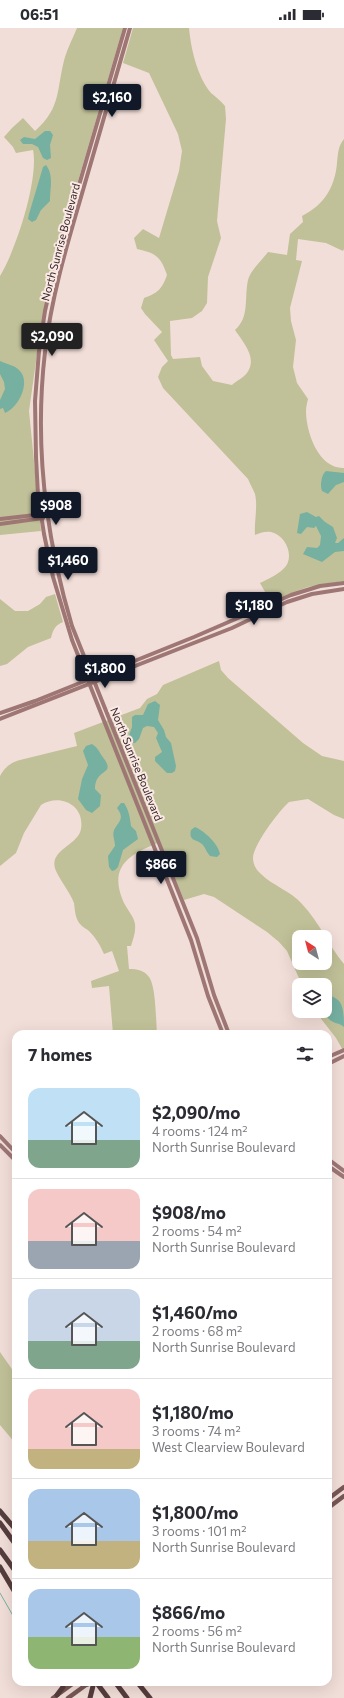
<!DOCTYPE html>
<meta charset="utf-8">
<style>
body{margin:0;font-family:Commissioner,sans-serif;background:#f2f2f3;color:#2b2b33;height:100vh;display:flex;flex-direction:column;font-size:15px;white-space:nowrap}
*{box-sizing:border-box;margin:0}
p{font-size:13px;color:#7c7c81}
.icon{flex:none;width:22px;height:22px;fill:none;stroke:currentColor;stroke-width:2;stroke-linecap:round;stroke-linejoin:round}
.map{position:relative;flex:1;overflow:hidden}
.sheet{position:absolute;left:12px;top:1002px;width:320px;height:656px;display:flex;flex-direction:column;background:#fff;border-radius:12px;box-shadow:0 4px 16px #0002}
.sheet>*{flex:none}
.needle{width:26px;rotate:324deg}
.buttons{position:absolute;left:292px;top:902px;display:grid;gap:8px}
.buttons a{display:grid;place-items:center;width:40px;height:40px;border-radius:8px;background:#fff;box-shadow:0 4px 16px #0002;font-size:20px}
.price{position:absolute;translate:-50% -34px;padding:0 9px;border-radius:4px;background:#111827;color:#fff;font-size:13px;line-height:26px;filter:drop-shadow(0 1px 2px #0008)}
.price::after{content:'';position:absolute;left:50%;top:24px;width:12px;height:9px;margin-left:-6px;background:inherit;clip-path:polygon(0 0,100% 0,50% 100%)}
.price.active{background:#222;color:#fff}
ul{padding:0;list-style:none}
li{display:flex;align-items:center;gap:12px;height:100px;padding:0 16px}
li+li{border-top:1px solid #e1e1e2}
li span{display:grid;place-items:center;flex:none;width:112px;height:80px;border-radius:12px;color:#555}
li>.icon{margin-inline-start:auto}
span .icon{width:48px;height:48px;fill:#fffc;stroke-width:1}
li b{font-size:17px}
h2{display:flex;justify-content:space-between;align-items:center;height:48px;padding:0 16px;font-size:17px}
.status{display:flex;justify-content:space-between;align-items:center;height:28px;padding:0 20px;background:#fff;direction:ltr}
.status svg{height:11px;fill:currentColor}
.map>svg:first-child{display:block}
.green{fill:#c0c198;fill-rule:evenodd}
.water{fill:#76b0a1}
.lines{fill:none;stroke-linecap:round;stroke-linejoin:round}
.stream{stroke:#76b0a1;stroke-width:1}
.secondary{stroke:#9e7775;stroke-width:4}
.primary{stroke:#785756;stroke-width:4.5}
.highway{stroke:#573d3d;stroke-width:5}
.labels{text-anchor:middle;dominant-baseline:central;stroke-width:4;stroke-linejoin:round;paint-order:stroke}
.street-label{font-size:11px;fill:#352626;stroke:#fae9e5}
</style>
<div class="status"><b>06:51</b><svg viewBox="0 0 49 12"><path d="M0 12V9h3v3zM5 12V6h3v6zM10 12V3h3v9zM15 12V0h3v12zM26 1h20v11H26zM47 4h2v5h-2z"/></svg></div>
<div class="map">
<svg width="344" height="1670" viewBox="0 0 344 1670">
<rect width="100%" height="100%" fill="#f2ded8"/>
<g class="green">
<path d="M 77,0 L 123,0 L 51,245 L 40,305 L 29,383 L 41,503 L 0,507 L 0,248 C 16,222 39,151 33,122 L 16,125 L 13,119 L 4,109 L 12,100 L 23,90 L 35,103 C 62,79 56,61 65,29 C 68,19 73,10 77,0 Z"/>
<path d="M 133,0 L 189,0 C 191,21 197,48 211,65 C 216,69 221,73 225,78 L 226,91 L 217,193 L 221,210 L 208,249 L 207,275 L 202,283 L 192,290 L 170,293 L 171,327 L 173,331 L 200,329 L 202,338 L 213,353 L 232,357 C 236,353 243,350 247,345 C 258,330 243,314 235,302 C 250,289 244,270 248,252 C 250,243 262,232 268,224 L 287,227 L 290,206 L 303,194 L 302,188 C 324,177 335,159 337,135 C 338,126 338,118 344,111 L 344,221 L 343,223 L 326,215 L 298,211 L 296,232 L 302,233 L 290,280 L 291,293 L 296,312 L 293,339 L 297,355 L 308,371 C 307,375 306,379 306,383 C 306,405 319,441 344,440 L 344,553 L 308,559 L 273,572 L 269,571 L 260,555 C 268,551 280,546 286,538 C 294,526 285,507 271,504 C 265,503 260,505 255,507 C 254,493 258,479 255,466 C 253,461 250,456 248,451 L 163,360 L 158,349 L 162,339 L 168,333 L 154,312 L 162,304 L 145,286 L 141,280 L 144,270 C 158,265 162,261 167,247 C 161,229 156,225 137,221 L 134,210 L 143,201 L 159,210 L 179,143 L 182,123 L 178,106 L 149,45 L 123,35 Z"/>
<path d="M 55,566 L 63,594 C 55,597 53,602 51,610 L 28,619 L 7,636 L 0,638 L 0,571 L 15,583 L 28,583 L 40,576 L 46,569 Z"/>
<path d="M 219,633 L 221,642 L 228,650 L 303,715 L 322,728 L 344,733 L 344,791 L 334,787 L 308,771 L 289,774 C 279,783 253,817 253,830 C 253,836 256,842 261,846 C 273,858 291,863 302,876 C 320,895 328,917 344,936 L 344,1024 L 336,1010 L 315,983 L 325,983 L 325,957 L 302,957 L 287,923 L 279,914 L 267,904 L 214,869 L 204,866 L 184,872 L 160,814 C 131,826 107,837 124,875 C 127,881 134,889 135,896 C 136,904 133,911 131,918 L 127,918 L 129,941 C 137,941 144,942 149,949 C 156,958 156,993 157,1006 L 113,1006 L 109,958 L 92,960 L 91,953 L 119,943 L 112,923 L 104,926 C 100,917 96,910 89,903 C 87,901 82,899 80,896 C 75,890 75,882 74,875 C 70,864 61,854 56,843 C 47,822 78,818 81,801 C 85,777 60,765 41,777 L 24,805 L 16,825 L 0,838 L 0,748 C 5,739 10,735 20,732 L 77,718 L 74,705 L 140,680 L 147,671 L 157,666 L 163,657 ZM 299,909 L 325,909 L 325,935 L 299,935 Z"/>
<path d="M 0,1324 L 16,1347 L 16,1416 L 0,1397 Z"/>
</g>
<g class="water">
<path d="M 45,103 L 50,103 L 53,107 L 50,117 L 51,130 L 47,132 L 43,130 L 38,119 L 32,116 L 23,116 L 20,112 L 24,109 L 35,111 Z"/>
<path d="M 46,137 C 54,147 50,161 50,173 L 41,182 L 36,192 L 32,194 L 28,191 L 29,186 L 43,139 Z"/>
<path d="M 0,333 C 6,336 15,337 20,343 C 31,355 18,380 5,385 L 3,380 L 0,381 L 0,372 L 5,361 L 4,354 L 0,346 Z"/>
<path d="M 326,443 L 344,445 L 344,454 L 336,457 L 328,466 L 322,463 C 320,458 321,447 326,443 Z"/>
<path d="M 307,484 L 316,489 L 319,488 L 325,494 L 333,499 L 337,510 L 335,515 L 338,515 L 344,510 L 344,523 L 335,524 L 322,534 L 303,526 L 307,519 L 317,520 L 320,517 L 321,508 L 316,498 L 314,500 L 307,499 L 301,506 L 297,505 L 300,486 Z"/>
<path d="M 155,673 L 160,677 L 158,692 L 164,702 L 166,709 L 171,715 L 176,738 L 175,743 L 172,745 L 167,745 L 155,733 L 155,729 L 162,724 L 156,710 L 158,705 L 154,699 L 147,698 L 143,700 L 139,711 L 135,715 L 132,715 L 128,710 L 132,699 L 132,689 L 135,687 L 143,687 L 148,676 Z"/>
<path d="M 92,716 C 97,719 99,723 102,728 C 118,748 95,739 95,761 L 101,767 L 100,778 L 92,785 L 86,782 L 78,771 L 82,751 L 88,737 L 83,723 L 86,718 Z"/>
<path d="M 121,775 L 124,775 C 129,782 130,790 131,798 L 136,803 L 138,811 L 123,822 L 118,839 L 115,842 L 112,843 L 109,839 L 108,828 L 115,818 C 115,813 112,807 114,802 C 119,793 125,791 117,780 Z"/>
<path d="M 195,799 C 204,803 218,815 220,826 L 217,829 L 210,828 C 207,825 206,821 203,817 C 198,811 188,814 191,802 Z"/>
<path d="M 325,962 C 329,968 333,968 338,972 C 344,977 344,991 344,999 C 340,995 335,996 330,992 C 322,986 325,972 325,962 Z"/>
</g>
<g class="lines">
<g class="stream">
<path d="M 0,1565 L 16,1593"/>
<path d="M 58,1654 L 59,1656"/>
</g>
<g class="secondary">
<path d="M 125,0 L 55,239 L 45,283 L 39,323 L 35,373 L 36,429 L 38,467 L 44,506 L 53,549 L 72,612 L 191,912 L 208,968 L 223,1006"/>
<path d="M 130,0 C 114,56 98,112 81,169 C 66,220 51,271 45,324 C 34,418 45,507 72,598 L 197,910 L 214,967 L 229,1006"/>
<path d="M 0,491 L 44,486"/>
<path d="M 0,496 L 43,490"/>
<path d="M 0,685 L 35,673 L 194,609 L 291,567 L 320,558 L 344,555"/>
<path d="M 0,691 L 232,600 L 287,574 L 312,566 L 344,561"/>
<path d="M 328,1029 L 344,1022"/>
<path d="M 328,1036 L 344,1028"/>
<path d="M 0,1108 L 16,1125"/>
<path d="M 0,1117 L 16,1133"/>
<path d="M 328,1131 L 344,1143"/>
<path d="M 328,1138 L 344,1149"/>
</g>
<g class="primary">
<path d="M 328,1471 L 344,1459"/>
<path d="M 328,1480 L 344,1468"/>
<path d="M 53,1670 L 75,1654"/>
<path d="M 68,1670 L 90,1654"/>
</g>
<g class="highway">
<path d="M 0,1483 L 16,1502"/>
<path d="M 0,1495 L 16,1517"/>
<path d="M 0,1522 L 16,1544"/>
<path d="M 0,1539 L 16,1566"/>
<path d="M 96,1654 L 108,1670"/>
<path d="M 115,1654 L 127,1670"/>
<path d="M 137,1654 L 150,1670"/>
<path d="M 88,1656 L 89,1654"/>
<path d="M 57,1667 L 63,1659 L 64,1654"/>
<path d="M 90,1670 L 94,1654"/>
</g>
</g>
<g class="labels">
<g class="street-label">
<text transform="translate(60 214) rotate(-75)">North Sunrise Boulevard</text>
<text transform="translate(137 736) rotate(68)">North Sunrise Boulevard</text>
</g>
</g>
</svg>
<div class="buttons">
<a><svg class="needle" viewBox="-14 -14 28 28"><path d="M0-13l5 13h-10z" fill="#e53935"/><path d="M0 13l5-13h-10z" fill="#7c7c81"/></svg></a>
<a><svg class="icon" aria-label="layers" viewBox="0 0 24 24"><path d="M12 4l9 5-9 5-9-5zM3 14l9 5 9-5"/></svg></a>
</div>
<b class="price" style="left:112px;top:90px">$2,160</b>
<b class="price active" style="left:52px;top:329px">$2,090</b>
<b class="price" style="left:56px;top:498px">$908</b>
<b class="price" style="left:68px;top:553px">$1,460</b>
<b class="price" style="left:254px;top:598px">$1,180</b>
<b class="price" style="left:105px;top:661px">$1,800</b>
<b class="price" style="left:161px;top:857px">$866</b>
<section class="sheet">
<h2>7 homes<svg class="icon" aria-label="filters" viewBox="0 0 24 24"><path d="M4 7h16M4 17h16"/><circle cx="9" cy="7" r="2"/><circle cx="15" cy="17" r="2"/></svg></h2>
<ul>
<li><span style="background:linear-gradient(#bfe0f5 65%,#7fa58c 0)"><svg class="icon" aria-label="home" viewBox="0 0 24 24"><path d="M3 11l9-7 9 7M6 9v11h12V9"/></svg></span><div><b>$2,090/mo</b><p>4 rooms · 124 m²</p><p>North Sunrise Boulevard</p></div></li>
<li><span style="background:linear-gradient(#f6c9c9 65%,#9aa5b1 0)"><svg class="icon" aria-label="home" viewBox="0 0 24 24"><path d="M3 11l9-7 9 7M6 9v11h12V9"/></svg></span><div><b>$908/mo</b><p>2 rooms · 54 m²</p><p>North Sunrise Boulevard</p></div></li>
<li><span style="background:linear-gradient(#c9d6e8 65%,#7fa58c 0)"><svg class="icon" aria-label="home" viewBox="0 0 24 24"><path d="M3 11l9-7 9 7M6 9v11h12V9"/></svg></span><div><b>$1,460/mo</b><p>2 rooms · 68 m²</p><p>North Sunrise Boulevard</p></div></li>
<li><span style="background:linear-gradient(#f6c9c9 75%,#c2b280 0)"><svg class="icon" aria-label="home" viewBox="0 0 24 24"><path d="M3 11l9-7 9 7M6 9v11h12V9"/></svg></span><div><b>$1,180/mo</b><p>3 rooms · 74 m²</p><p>West Clearview Boulevard</p></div></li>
<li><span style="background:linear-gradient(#a9c7e8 65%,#c2b280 0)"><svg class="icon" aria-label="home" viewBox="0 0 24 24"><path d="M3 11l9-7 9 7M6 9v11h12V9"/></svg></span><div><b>$1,800/mo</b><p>3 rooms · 101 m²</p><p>North Sunrise Boulevard</p></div></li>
<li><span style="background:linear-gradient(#a9c7e8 60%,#8fb573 0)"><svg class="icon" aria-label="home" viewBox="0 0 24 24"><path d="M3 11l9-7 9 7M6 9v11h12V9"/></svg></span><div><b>$866/mo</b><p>2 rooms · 56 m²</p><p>North Sunrise Boulevard</p></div></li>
</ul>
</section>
</div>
